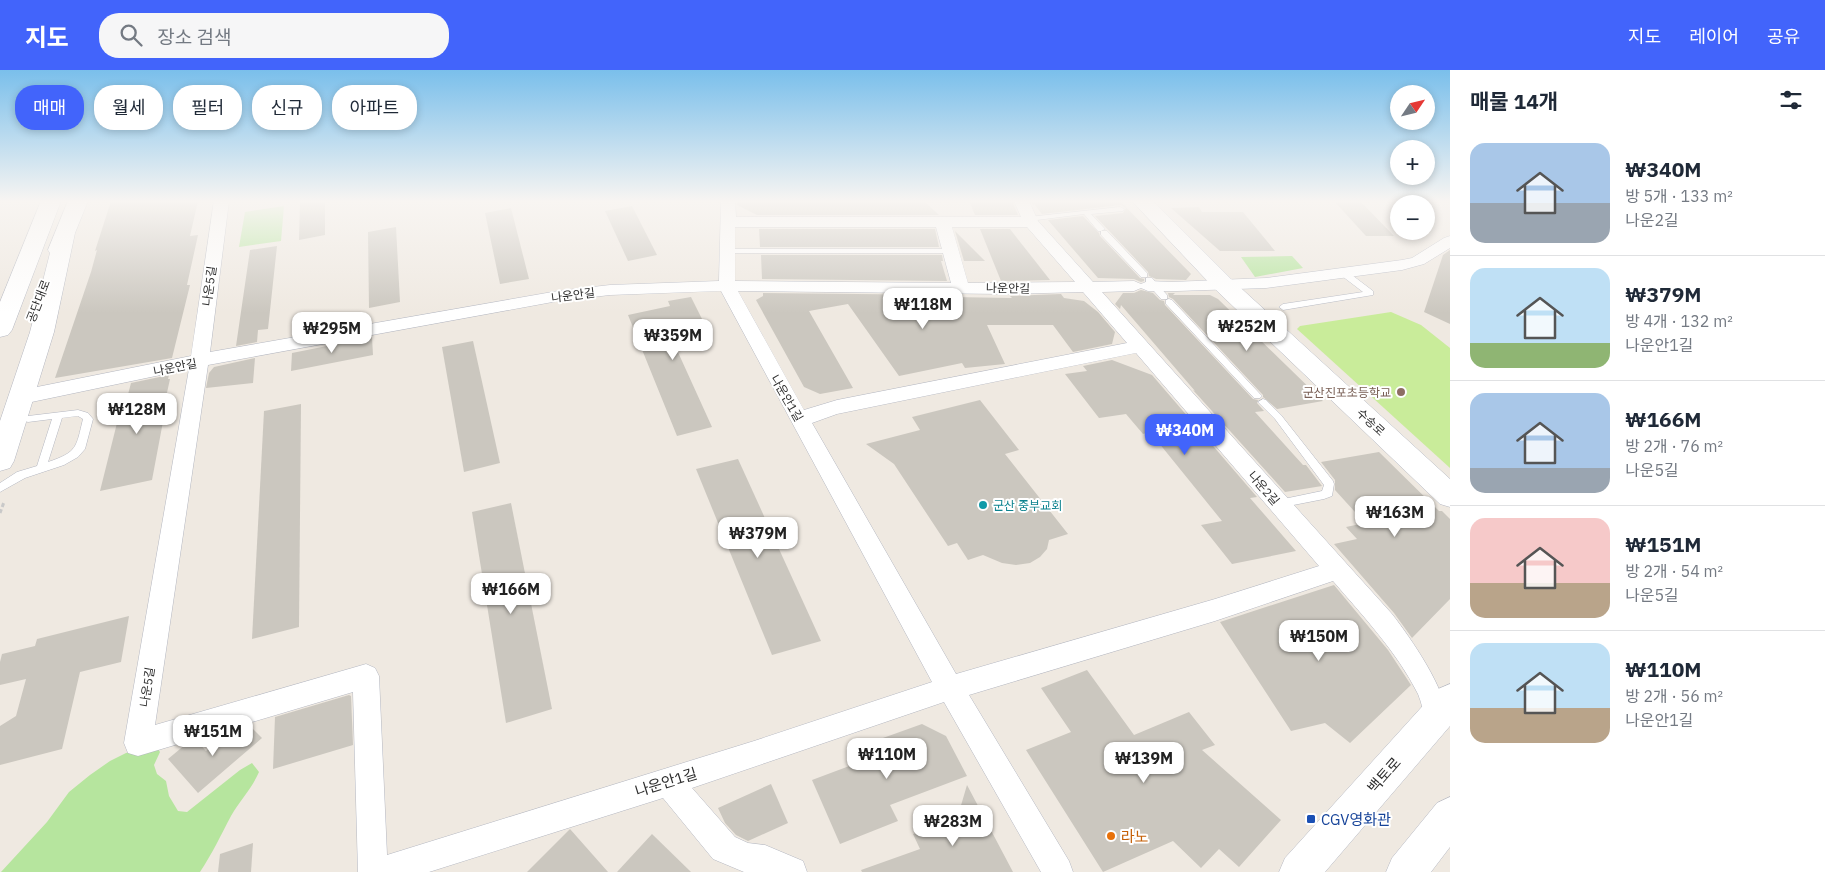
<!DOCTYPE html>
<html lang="ko">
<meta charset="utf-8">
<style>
body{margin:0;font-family:"IBM Plex Sans","Noto Sans KR",sans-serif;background:#f6f6f7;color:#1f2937;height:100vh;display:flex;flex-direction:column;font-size:19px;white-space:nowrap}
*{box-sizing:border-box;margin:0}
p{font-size:16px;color:#747a83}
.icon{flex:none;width:28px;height:28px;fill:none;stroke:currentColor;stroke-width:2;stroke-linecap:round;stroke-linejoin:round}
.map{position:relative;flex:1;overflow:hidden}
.side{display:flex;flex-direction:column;background:#fff;width:375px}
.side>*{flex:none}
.hud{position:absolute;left:15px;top:15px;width:475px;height:45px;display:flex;gap:10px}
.needle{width:32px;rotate:55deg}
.controls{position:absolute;left:1390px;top:15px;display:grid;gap:10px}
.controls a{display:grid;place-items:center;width:45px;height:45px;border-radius:50%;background:#fff;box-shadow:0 2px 8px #0003;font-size:25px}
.price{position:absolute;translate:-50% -42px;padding:0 11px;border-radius:10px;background:#fff;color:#222;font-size:16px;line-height:32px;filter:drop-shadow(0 1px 2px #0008)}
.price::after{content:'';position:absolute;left:50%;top:30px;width:15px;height:11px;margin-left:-8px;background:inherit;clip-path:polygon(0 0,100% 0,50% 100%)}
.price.selected{background:#4264fb;color:#fff}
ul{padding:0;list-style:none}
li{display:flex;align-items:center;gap:15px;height:125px;padding:0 20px}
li+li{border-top:1px solid #e0e1e3}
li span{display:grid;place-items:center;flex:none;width:140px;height:100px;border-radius:15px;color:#555}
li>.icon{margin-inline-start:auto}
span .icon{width:60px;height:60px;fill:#fffc;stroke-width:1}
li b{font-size:21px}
h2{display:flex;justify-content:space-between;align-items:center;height:60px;padding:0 20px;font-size:21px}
.chip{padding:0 18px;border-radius:20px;background:#fff;box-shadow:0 2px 8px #0003;font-size:18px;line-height:45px}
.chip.selected{background:#4264fb;color:#fff}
header{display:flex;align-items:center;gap:30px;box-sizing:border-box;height:70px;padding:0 25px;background:#4264fb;color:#fff}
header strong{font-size:24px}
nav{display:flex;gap:28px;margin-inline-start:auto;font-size:18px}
.search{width:350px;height:45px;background:#f6f6f7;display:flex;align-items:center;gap:12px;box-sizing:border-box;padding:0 18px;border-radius:20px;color:#747a83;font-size:19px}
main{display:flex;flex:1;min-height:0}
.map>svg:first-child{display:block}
.green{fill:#b6e59e}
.pitch{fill:#c9ec9a}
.building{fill:#cbc7bf}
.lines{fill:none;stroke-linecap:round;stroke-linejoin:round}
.lane-casing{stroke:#b4b7c1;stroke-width:1}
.street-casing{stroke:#b4b7c1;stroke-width:1}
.secondary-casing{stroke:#b4b7c1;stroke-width:1}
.path{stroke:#c9c9c9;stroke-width:3;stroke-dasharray:4 2.5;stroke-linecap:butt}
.lane{fill:#fff;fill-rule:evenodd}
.street{fill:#fff;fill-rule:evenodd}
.secondary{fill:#fff;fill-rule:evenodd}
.education-dot{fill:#8d6e63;stroke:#fff;stroke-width:2}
.culture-dot{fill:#0f9aa8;stroke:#fff;stroke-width:2}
.transit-dot{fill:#1a4fb4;stroke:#fff;stroke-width:2}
.food-dot{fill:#e8710a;stroke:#fff;stroke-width:2}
.labels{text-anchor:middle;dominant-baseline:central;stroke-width:4;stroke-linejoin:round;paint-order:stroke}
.street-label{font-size:12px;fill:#2e2e2e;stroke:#fff}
.education-label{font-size:12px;fill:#785e54;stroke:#fff;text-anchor:end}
.culture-label{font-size:12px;fill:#0d838f;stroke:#fff;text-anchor:start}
.near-street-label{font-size:15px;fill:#2e2e2e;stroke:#fff}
.near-transit-label{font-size:15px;fill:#164399;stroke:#fff;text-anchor:start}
.near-food-label{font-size:15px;fill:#c56008;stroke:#fff;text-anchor:start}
</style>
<header>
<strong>지도</strong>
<div class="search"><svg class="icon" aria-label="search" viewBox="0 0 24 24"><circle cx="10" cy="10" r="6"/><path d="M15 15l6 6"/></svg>장소 검색</div>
<nav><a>지도</a><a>레이어</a><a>공유</a></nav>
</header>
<main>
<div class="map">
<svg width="1450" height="802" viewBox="0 0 1450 802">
<rect width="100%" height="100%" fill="#efe9e1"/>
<g class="green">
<path d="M 284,136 L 281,171 L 239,177 L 245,142 Z"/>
<path d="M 1292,186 L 1303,198 L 1255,207 L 1241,187 Z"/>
<path d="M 156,676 L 160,682 L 154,695 L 157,704 L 166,711 L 169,726 L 178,741 L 187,742 L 240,700 L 252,693 L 259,702 C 251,720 240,730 231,746 C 221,765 212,784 200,802 L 1,802 L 47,752 L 69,722 L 90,705 L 110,691 L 126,683 Z"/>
</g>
<path class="pitch" d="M 1391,242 L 1421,255 L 1450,278 L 1450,398 L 1297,259 L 1300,256 Z"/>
<g class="building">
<path d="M 111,131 L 198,131 L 190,166 L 198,165 L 187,215 L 190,215 L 172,288 L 55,308 L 91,202 L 97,180 L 95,181 Z"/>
<path d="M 300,131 L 325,131 L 325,165 L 299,170 Z"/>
<path d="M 737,131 L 924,131 L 939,145 L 757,145 L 737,135 Z"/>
<path d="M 969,131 L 1012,131 L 1018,145 L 975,145 Z"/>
<path d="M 1031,131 L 1120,131 L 1191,204 L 1186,210 L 1156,209 L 1149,206 L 1148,202 L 1095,146 L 1123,143 L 1126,138 L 1121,135 L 1042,144 L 1034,134 L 1033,135 Z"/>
<path d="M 1334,131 L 1360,131 L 1394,166 L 1366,166 Z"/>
<path d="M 632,136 L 657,185 L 628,191 L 605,141 Z"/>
<path d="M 1199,137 L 1202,142 L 1243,142 L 1275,181 L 1220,181 L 1171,138 Z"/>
<path d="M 511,138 L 529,209 L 500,214 L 485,143 Z"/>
<path d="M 1083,146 L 1099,163 L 1100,166 L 1140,208 L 1144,209 L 1144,211 L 1141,212 L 1134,209 L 1098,208 L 1048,150 Z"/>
<path d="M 396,157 L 400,232 L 369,238 L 368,162 Z"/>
<path d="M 759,159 L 935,159 L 939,177 L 760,177 Z"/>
<path d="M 980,159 L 1010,159 L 1050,210 L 1001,211 Z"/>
<path d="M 955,161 L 985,191 L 964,191 Z"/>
<path d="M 277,176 L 268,259 L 258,260 L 257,272 L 236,276 L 250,180 Z"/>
<path d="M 1450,180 L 1450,254 L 1424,242 L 1443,185 Z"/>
<path d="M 761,185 L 942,185 L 943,191 L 941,191 L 947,211 L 762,209 Z"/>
<path d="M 1141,220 L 1153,223 L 1160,230 L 1164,231 L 1165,235 L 1253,329 L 1258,330 L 1257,333 L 1264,341 L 1255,342 L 1303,395 L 1306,395 L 1322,416 L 1285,422 L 1193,320 L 1195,321 L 1121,235 L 1120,239 L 1115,234 L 1123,223 L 1134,223 Z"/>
<path d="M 763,223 L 952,225 L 952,227 L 1012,228 L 1010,226 L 1061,224 L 1064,228 L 1084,231 L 1098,242 L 1115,262 L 1112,274 L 1073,282 L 1053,255 L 987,255 L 1005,294 L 965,298 L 962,293 L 899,306 L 848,234 L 809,241 L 853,318 L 820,324 L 804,317 L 756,230 L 763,226 Z"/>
<path d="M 1168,223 L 1175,223 L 1173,225 L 1210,225 L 1218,229 L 1323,331 L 1277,339 L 1263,327 L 1263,325 L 1173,229 L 1169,227 Z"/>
<path d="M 691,227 L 708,261 L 672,269 L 712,357 L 677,366 L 628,245 L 670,236 L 668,231 Z"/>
<path d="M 372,267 L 373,285 L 291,301 L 292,283 Z"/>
<path d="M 473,271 L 500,393 L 464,402 L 442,277 Z"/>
<path d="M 255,288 L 253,313 L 206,318 L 209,303 L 214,297 Z"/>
<path d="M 1112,290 L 1152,305 L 1257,427 L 1250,428 L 1296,481 L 1232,494 L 1201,455 L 1222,451 L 1150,362 L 1143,364 L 1126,344 L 1099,348 L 1065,304 L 1087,301 L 1083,296 Z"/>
<path d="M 169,305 L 168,309 L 170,309 L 163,341 L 165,341 L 152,410 L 100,421 L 122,333 L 126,332 L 131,313 Z"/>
<path d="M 980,330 L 1019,380 L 1005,384 L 1068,464 L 1049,470 L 1047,479 L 1040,487 L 1030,493 L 1016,495 L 1002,493 L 983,485 L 968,490 L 957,473 L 948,476 L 894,394 L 866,374 L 920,360 L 912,347 Z"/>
<path d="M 301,334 L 299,557 L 252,569 L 264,341 Z"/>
<path d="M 1379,382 L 1439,441 L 1442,441 L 1450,449 L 1450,529 L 1412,568 L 1394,543 L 1334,474 L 1357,469 L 1346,457 L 1365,453 L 1335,420 L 1335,410 L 1321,392 Z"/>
<path d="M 738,389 L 821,571 L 772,585 L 696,399 Z"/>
<path d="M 511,433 L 552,639 L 506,653 L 472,442 Z"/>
<path d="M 1334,515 L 1388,580 L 1411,615 L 1350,673 L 1325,653 L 1291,661 L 1220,552 Z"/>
<path d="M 129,546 L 121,592 L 80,602 L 62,679 L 0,695 L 0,656 L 16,646 L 26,609 L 0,615 L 0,592 L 2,584 L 35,576 L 37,569 Z"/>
<path d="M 1087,600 L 1134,665 L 1189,642 L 1215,675 L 1202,680 L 1281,750 L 1239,797 L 1219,779 L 1201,798 L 1173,771 L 1103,802 L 1026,680 L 1071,662 L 1041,618 Z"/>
<path d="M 349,625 L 351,626 L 353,675 L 273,699 L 275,647 Z"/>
<path d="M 922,654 L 946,666 L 967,706 L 890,735 L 898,751 L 840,774 L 812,710 L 876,686 L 869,673 Z"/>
<path d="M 249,655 L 262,668 L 198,723 L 168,689 L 186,674 L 197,671 L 206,681 L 231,660 Z"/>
<path d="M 771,714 L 788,753 L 748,771 L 736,765 L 725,753 L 718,738 Z"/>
<path d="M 967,715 L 1013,802 L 862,802 L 861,800 L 920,779 L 913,764 L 957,749 Z"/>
<path d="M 570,759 L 608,802 L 527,802 Z"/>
<path d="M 652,764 L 691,802 L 617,802 Z"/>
<path d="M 253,773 L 251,802 L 218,802 L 220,784 Z"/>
</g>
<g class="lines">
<g class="lane-casing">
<g id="lane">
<path d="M 1120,137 L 1124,139 L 1123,141 L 1091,144 L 1105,159 L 1101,161 L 1098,161 L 1084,144 L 1029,151 L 1025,149 L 1029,147 Z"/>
<path d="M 1101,161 L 1107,161 L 1147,203 L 1147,207 L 1141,207 L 1101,165 Z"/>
<path d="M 724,179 L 950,179 L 954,181 L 950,183 L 727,183 L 723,181 Z"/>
<path d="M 1342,202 L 1348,202 L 1373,221 L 1373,225 L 1283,240 L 1279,237 L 1283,234 L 1363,222 L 1342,206 Z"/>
<path d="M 1146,208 L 1152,208 L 1167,225 L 1167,229 L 1161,229 L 1146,212 Z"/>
<path d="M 1169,229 L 1172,230 L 1260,324 L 1262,326 L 1260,328 L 1254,328 L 1166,234 L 1166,230 Z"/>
<path d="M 1263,329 L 1266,330 L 1281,345 L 1333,411 L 1334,414 L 1332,426 L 1324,429 L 1278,438 L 1274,437 L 1273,434 L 1274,431 L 1322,421 L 1324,415 L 1275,349 L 1258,332 Z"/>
<path d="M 20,338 L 23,339 L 26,345 L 28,346 L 78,340 L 88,343 L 93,349 L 85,379 L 78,387 L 64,395 L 25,408 L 0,422 L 0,413 L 17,402 L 37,396 L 52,349 L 28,352 L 19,349 L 15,341 ZM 78,346 L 83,349 C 76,377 78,382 48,392 L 62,348 Z"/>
</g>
</g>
<g class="street-casing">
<path id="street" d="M 214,131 L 229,131 L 210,282 L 558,221 L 610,215 L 719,211 L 721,131 L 735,131 L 736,147 L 1021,147 L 1014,131 L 1029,131 L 1038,151 L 1093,212 L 1134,211 L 1141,214 L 1148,211 L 1172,212 L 1266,208 L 1402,190 L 1412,188 L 1444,168 L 1450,166 L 1450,178 L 1424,194 L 1402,200 L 1266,218 L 1177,221 L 1148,221 L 1141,218 L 1134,221 L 1102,222 L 1392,544 C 1410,567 1450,624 1447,653 L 1437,657 L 1427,653 C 1423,643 1422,633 1418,624 C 1397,582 1363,546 1333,511 L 1215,551 L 969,625 L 1069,791 L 1073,802 L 1041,802 L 944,632 L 692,718 L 735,767 L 748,773 L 765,775 L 803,791 L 807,802 L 744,802 L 713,789 L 663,728 L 429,802 L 358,802 L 353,622 L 138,686 L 128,683 L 124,673 L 189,299 L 22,334 L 15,332 L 12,327 L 15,322 L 22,320 L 191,286 ZM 735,157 L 936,157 L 951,213 L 735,211 ZM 952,157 L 1027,157 L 1075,212 L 968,213 ZM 721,221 L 932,612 L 754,671 L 387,785 L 379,606 L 375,598 L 366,594 L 155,655 L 208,295 L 558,231 L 610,225 ZM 738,221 L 1005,224 L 1083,222 L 1127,273 L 837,330 L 804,340 ZM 1136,283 L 1319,496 L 1215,529 L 956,604 L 812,353 L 837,344 Z"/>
</g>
<g class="secondary-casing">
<g id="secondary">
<path d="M 41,131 L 61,131 L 12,260 L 8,265 L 0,267 L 0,232 Z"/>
<path d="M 68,131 L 88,131 L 75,163 L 54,262 L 14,391 L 10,398 L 0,401 L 0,351 L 30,262 L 50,183 L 48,180 Z"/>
<path d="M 1132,131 L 1153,131 L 1231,209 L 1450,409 L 1450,437 L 1440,434 L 1215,219 Z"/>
<path d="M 1450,614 L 1450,656 L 1325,802 L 1279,802 L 1285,788 L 1438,619 Z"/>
<path d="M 1450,727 L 1450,777 L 1431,802 L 1386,802 L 1392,788 L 1437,733 Z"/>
</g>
</g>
<path class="path" d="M 0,443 L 4,432"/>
<use href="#lane" class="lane"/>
<use href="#street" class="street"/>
<use href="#secondary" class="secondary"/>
</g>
<linearGradient id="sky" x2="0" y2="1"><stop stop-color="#7abfeb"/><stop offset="0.54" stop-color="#f8f5f2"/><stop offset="1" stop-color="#f8f5f2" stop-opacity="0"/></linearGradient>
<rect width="1450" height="243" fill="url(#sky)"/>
<circle class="education-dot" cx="1401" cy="322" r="5"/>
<circle class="culture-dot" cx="983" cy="435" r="5"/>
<rect class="transit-dot" x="1306" y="744" width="10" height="10" rx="2.5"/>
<circle class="food-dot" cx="1111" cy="766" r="5"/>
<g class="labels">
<g class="street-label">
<text transform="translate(209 216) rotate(-82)">나운5길</text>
<text transform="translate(1008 218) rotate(1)">나운안길</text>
<text transform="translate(573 225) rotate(-7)">나운안길</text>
<text transform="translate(38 231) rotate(-69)">공단대로</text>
<text transform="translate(175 297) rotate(-11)">나운안길</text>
<text transform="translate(787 328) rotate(60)">나운안1길</text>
<text transform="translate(1371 352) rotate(43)">수송로</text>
<text transform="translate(1264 418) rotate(49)">나운2길</text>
<text transform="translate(147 617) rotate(-81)">나운5길</text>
</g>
<g class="education-label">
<text x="1391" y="322">군산진포초등학교</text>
</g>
<g class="culture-label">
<text x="993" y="435">군산 중부교회</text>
</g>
<g class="near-street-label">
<text transform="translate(1384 705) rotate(-49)">백토로</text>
<text transform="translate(666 712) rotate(-17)">나운안1길</text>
</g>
<g class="near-transit-label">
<text x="1321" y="749">CGV영화관</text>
</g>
<g class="near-food-label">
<text x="1121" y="766">라노</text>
</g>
</g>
</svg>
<div class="controls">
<a><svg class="needle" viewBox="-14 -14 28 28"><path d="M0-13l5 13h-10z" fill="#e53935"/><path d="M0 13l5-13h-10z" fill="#747a83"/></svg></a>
<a>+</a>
<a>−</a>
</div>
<b class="price" style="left:923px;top:260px">₩118M</b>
<b class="price" style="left:1247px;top:282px">₩252M</b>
<b class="price" style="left:332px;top:284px">₩295M</b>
<b class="price" style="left:673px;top:291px">₩359M</b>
<b class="price" style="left:137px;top:365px">₩128M</b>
<b class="price selected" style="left:1185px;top:386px">₩340M</b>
<b class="price" style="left:1395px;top:468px">₩163M</b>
<b class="price" style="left:758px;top:489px">₩379M</b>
<b class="price" style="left:511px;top:545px">₩166M</b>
<b class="price" style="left:1319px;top:592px">₩150M</b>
<b class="price" style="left:213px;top:687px">₩151M</b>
<b class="price" style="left:887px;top:710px">₩110M</b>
<b class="price" style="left:1144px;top:714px">₩139M</b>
<b class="price" style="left:953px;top:777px">₩283M</b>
<div class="hud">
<a class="chip selected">매매</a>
<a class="chip">월세</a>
<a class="chip">필터</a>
<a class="chip">신규</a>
<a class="chip">아파트</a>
</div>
</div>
<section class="side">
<h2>매물 14개<svg class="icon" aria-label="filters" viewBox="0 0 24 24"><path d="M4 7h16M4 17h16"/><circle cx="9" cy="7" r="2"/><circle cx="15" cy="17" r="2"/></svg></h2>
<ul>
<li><span style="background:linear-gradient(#a9c7e8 60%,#9aa5b1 0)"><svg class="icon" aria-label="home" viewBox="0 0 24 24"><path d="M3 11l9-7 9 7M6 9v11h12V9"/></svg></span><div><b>₩340M</b><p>방 5개 · 133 m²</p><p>나운2길</p></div></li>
<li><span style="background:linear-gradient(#bfe0f5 75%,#8fb573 0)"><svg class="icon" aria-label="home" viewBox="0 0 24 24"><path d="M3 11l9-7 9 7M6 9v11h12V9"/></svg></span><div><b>₩379M</b><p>방 4개 · 132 m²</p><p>나운안1길</p></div></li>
<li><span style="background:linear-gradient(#a9c7e8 75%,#9aa5b1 0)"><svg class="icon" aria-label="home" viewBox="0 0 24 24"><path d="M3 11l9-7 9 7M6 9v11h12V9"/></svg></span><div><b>₩166M</b><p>방 2개 · 76 m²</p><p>나운5길</p></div></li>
<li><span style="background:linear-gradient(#f6c9c9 65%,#b9a48a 0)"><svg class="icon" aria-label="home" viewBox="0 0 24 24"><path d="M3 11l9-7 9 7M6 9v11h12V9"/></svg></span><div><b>₩151M</b><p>방 2개 · 54 m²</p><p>나운5길</p></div></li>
<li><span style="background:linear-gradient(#bfe0f5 65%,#b9a48a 0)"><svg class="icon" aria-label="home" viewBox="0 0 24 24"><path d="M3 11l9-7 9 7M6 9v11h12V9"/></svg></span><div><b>₩110M</b><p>방 2개 · 56 m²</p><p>나운안1길</p></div></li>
</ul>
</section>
</main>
